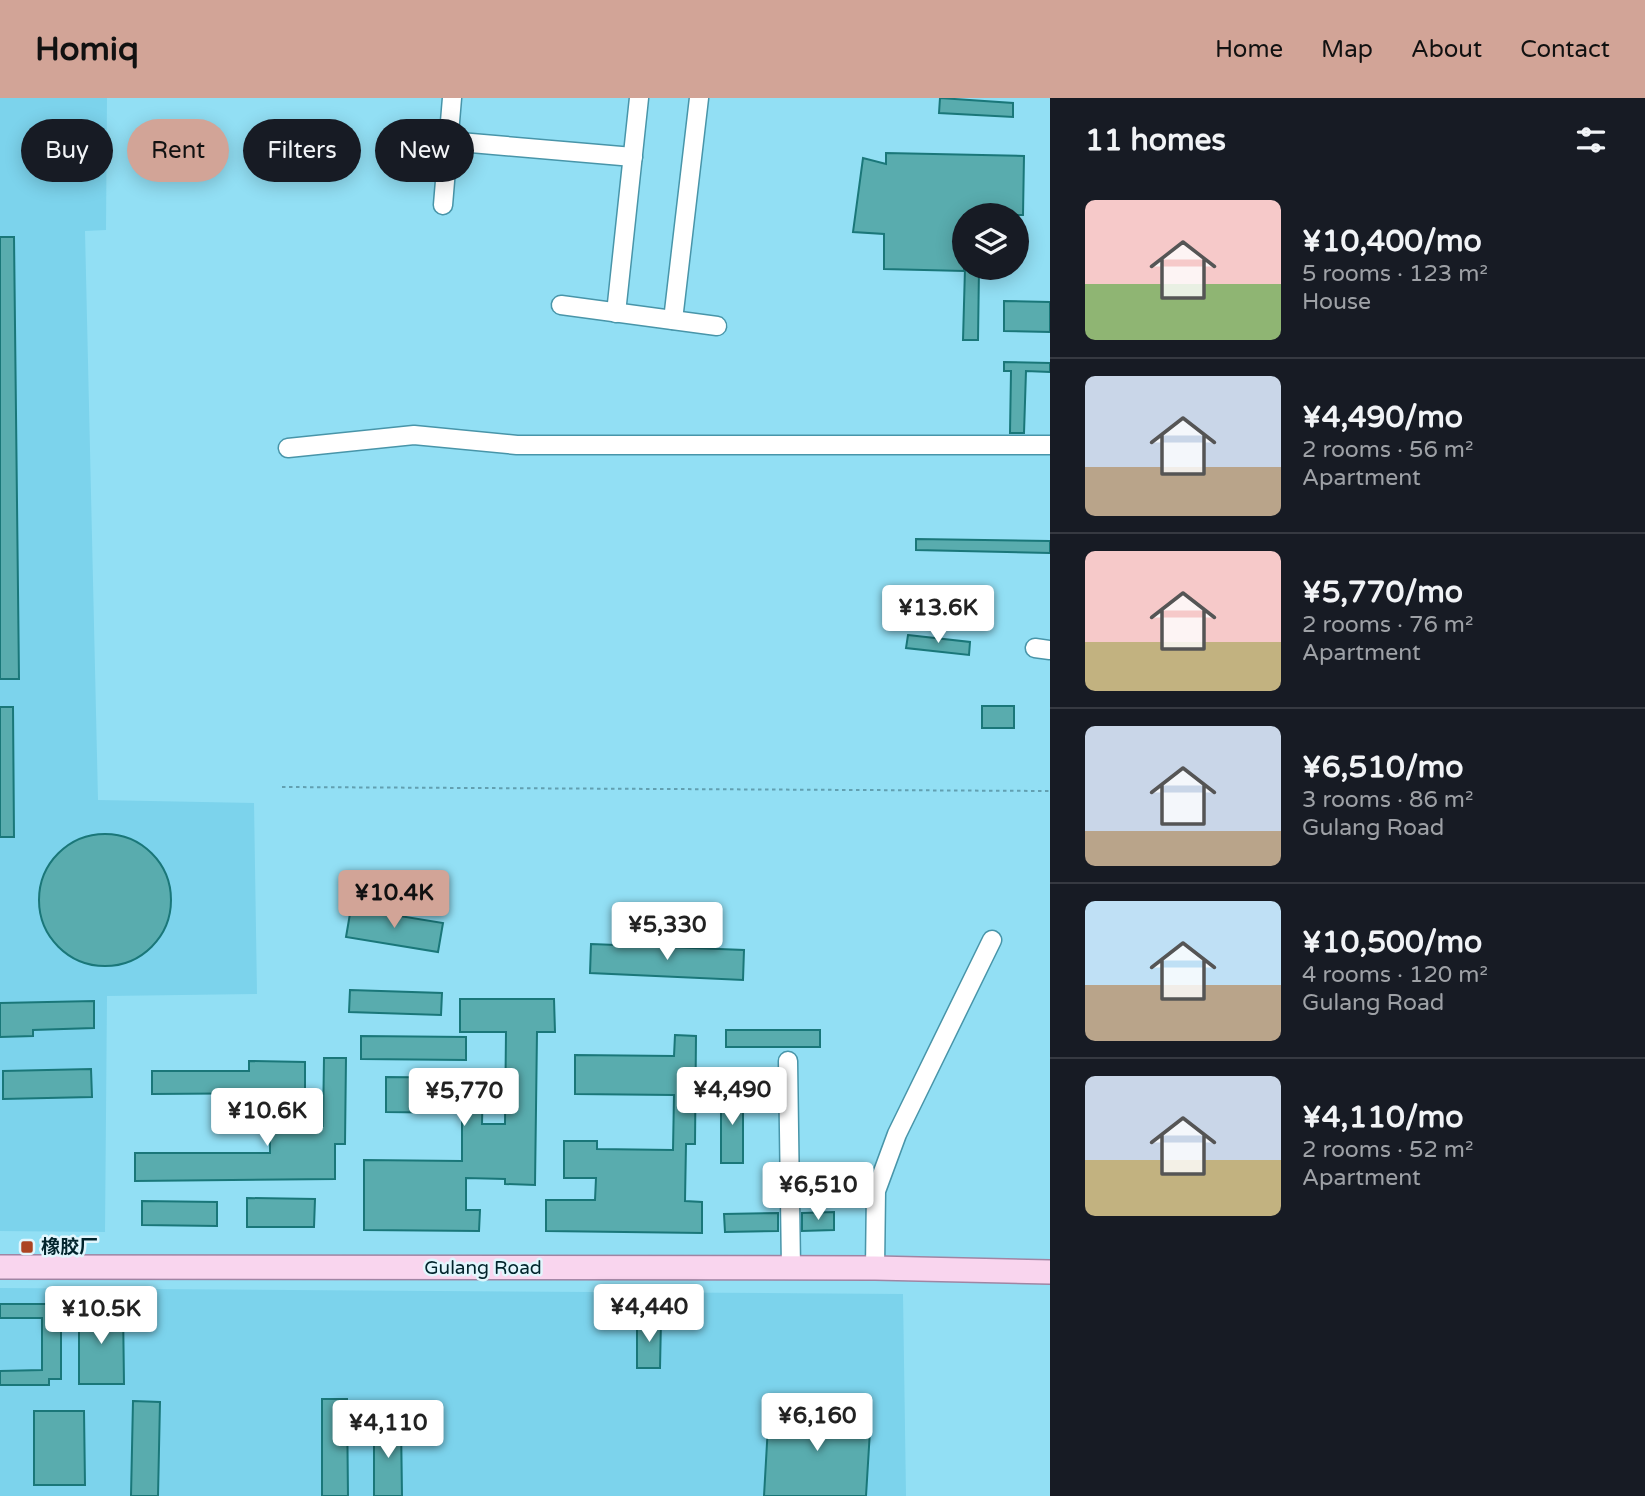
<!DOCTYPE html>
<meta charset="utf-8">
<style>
body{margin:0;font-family:"Varela Round","Noto Sans SC",sans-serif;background:#20242c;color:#f1f3f6;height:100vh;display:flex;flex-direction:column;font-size:26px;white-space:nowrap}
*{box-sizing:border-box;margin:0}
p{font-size:23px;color:#9ea1a6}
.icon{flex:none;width:38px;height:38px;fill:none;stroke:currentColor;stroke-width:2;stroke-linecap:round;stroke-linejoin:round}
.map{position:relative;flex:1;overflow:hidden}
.drawer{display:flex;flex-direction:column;background:#171b24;width:595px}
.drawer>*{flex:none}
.hud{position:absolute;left:21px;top:21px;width:665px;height:63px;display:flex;gap:14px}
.tools{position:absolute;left:952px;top:105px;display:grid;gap:14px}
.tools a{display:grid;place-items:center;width:77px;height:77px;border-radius:50%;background:#171b24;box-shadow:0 4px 18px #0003;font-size:35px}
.price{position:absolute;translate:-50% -60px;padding:0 16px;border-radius:7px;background:#fff;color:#222;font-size:23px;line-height:46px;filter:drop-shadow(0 2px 4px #0008)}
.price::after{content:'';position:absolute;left:50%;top:42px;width:21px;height:16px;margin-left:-10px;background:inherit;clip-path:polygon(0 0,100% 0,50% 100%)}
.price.active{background:#d2a497;color:#111}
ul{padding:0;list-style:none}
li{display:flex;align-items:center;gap:21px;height:175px;padding:0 35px}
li+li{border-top:2px solid #363941}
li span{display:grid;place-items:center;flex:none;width:196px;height:140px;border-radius:10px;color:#555}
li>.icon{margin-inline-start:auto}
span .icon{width:84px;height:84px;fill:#fffc;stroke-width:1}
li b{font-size:30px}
h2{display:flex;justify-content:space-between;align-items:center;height:84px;padding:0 35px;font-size:30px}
.chip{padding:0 24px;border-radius:32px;background:#171b24;box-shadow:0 4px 18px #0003;font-size:24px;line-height:63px}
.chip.active{background:#d2a497;color:#111}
header{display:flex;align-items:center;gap:42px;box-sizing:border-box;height:98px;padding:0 35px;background:#d2a497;color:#111}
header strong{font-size:33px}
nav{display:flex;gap:38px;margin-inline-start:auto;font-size:24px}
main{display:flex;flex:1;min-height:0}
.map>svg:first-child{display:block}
.built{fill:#7cd3ec}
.building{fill:#59acae;stroke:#1a7779;stroke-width:2}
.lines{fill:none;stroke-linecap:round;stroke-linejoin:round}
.minor-casing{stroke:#4895a9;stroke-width:21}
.major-casing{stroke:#a085a3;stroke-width:26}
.path{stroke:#62a0b1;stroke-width:2;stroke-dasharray:3.5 3.5;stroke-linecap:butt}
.minor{stroke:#fff;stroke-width:18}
.major{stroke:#f9d5ee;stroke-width:23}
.poi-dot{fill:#ac4423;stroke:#e1f6fd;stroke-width:2.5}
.labels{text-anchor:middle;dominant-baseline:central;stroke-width:5;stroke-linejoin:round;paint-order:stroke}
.poi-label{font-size:19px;font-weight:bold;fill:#02242c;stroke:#e1f6fd;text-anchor:start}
.street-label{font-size:19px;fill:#02242c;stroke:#e1f6fd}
</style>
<header>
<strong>Homiq</strong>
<nav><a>Home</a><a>Map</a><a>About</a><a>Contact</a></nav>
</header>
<main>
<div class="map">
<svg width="1050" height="1398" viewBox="0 0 1050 1398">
<rect width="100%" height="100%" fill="#92dff4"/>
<g class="built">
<path d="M 0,0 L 107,0 L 106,132 L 85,133 L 98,702 L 254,705 L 257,896 L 107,898 L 105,1134 L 0,1133 Z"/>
<path d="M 0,1190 L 903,1196 L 906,1398 L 0,1398 Z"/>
</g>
<g class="building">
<path d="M 940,0 L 1013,5 L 1013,19 L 939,15 Z"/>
<path d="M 886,55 L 1024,58 L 1023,117 L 964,117 L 964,173 L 884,171 L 884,136 L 853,134 L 863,60 L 886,66 Z"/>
<path d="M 0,139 L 14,139 L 19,581 L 0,581 Z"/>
<path d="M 965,170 L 979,170 L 978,242 L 963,242 Z"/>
<path d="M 1004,203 L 1050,204 L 1050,234 L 1004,233 Z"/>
<path d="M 1004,264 L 1050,265 L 1050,274 L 1026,273 L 1024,335 L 1010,335 L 1011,273 L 1004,273 Z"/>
<path d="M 916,441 L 1050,443 L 1050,455 L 916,452 Z"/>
<path d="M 908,537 L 970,544 L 969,557 L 906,550 Z"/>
<rect x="982" y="608" width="32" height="22"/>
<path d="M 0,609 L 13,609 L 14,739 L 0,739 Z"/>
<circle cx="105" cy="802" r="66"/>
<path d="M 351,810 L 443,825 L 438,854 L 346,839 Z"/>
<path d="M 591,846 L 744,852 L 743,882 L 590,875 Z"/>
<path d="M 350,892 L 442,895 L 441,917 L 349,914 Z"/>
<path d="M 460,901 L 554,901 L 555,934 L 537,934 L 535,1087 L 505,1086 L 505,1081 L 466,1080 L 466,1112 L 480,1112 L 479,1133 L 364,1132 L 364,1062 L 462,1063 L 462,1015 L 386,1014 L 386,979 L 483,980 L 482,1026 L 505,1026 L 506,934 L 460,934 Z"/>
<path d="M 94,903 L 94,930 L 33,932 L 33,938 L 0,939 L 0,905 Z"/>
<rect x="726" y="932" width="94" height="17"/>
<path d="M 675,937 L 696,938 L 695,1046 L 686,1046 L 685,1103 L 702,1104 L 702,1135 L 546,1133 L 546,1102 L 595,1102 L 596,1080 L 564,1080 L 564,1043 L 597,1043 L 597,1051 L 673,1052 L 674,997 L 575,996 L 575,957 L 674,958 Z"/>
<path d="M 361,938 L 466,939 L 466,962 L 361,961 Z"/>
<path d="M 324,960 L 346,960 L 345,1046 L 335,1046 L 335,1081 L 135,1083 L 135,1055 L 270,1055 L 270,1027 L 323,1028 Z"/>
<path d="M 249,963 L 305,964 L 305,995 L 152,996 L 152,973 L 249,973 Z"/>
<path d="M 91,971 L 92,999 L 3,1001 L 3,973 Z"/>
<rect x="721" y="993" width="22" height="72"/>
<path d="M 247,1100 L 315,1101 L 314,1129 L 247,1129 Z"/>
<path d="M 142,1103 L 217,1104 L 217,1128 L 142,1127 Z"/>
<path d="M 834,1114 L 834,1132 L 802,1133 L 802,1115 Z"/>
<path d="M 778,1115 L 778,1133 L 725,1134 L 724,1116 Z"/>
<path d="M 0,1206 L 61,1206 L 61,1281 L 49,1281 L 49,1287 L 0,1287 L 0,1273 L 42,1272 L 42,1220 L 0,1220 Z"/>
<path d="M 79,1209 L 123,1209 L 124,1286 L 79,1286 Z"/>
<path d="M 637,1222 L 661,1222 L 660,1270 L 637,1270 Z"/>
<path d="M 322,1301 L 347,1301 L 348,1398 L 322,1398 Z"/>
<path d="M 133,1303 L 160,1304 L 158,1398 L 131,1398 Z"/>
<path d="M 769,1310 L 871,1316 L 866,1398 L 764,1398 Z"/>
<path d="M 34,1313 L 84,1313 L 85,1387 L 34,1387 Z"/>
<path d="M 374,1325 L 401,1325 L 402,1398 L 374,1398 Z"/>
</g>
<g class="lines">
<g class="minor-casing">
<g id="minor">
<path d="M 448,43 L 633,59"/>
<path d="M 443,107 L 452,0"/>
<path d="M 561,207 L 717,228"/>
<path d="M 616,215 L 639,0"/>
<path d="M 673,222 L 699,0"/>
<path d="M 288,350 L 414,337 L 517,347 L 1050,347"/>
<path d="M 1035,550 L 1050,552"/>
<path d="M 788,963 L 791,1170"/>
<path d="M 875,1170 L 876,1093 L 897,1036 L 992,842"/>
</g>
</g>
<g class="major-casing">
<path id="major" d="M 0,1169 L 875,1170 L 1050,1174"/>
</g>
<path class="path" d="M 282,689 L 1050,693"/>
<use href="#minor" class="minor"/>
<use href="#major" class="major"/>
</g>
<rect class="poi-dot" x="20" y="1142" width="14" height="14" rx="3.5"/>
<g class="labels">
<g class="poi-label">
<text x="41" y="1149">橡胶厂</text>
</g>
<g class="street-label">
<text x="483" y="1170">Gulang Road</text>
</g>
</g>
</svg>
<div class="tools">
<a><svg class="icon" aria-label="layers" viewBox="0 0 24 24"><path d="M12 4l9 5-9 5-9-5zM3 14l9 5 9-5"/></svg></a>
</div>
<b class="price" style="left:938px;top:547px">¥13.6K</b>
<b class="price active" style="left:394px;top:832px">¥10.4K</b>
<b class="price" style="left:667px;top:864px">¥5,330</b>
<b class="price" style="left:732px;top:1029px">¥4,490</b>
<b class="price" style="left:464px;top:1030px">¥5,770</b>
<b class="price" style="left:267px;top:1050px">¥10.6K</b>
<b class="price" style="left:818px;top:1124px">¥6,510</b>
<b class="price" style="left:649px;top:1246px">¥4,440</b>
<b class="price" style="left:101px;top:1248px">¥10.5K</b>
<b class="price" style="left:817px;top:1355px">¥6,160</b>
<b class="price" style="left:388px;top:1362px">¥4,110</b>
<div class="hud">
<a class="chip">Buy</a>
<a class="chip active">Rent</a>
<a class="chip">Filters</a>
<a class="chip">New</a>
</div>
</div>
<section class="drawer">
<h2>11 homes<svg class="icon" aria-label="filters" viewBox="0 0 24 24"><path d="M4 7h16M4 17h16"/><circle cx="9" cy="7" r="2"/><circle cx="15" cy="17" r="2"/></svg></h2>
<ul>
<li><span style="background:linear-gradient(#f6c9c9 60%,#8fb573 0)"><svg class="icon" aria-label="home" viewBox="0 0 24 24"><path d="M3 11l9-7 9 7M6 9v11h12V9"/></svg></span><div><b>¥10,400/mo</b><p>5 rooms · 123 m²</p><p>House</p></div></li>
<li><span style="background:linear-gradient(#c9d6e8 65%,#b9a48a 0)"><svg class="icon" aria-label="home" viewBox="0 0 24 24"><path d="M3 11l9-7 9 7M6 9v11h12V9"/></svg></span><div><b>¥4,490/mo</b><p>2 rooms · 56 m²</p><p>Apartment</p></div></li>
<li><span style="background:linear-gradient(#f6c9c9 65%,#c2b280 0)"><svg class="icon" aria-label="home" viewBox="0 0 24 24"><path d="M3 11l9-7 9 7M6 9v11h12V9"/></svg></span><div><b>¥5,770/mo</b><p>2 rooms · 76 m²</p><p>Apartment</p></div></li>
<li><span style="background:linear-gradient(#c9d6e8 75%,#b9a48a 0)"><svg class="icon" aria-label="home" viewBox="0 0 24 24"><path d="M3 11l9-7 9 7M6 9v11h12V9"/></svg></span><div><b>¥6,510/mo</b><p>3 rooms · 86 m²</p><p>Gulang Road</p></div></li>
<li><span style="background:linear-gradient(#bfe0f5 60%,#b9a48a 0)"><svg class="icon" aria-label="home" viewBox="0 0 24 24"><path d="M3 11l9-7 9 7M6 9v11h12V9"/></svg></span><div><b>¥10,500/mo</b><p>4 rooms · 120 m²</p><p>Gulang Road</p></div></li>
<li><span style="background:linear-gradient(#c9d6e8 60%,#c2b280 0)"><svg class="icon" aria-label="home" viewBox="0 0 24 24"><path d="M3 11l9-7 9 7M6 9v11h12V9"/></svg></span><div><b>¥4,110/mo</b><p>2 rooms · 52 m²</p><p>Apartment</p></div></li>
</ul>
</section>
</main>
